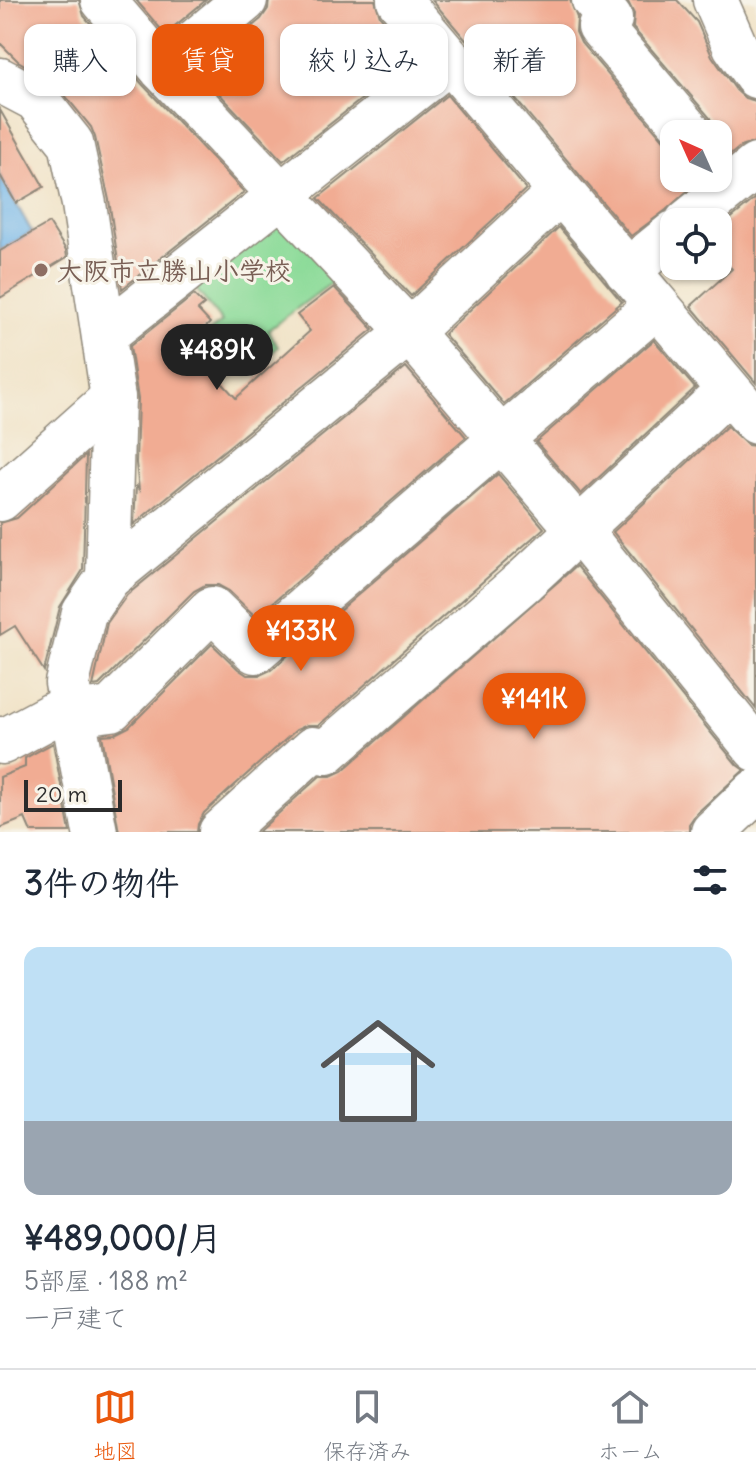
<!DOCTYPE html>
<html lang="ja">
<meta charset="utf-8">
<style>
body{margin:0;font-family:Delius,"Klee One",sans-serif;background:#f6f6f7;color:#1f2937;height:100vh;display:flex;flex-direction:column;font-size:30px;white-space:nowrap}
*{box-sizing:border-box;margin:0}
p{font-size:26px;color:#747a83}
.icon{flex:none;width:44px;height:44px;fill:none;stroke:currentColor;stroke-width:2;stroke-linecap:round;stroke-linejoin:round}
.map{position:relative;height:832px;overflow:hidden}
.sheet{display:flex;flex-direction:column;background:#fff;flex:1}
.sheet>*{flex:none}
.banner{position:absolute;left:24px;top:24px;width:708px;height:72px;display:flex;gap:16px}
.needle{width:52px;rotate:315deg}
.buttons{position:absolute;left:660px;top:120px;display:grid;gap:16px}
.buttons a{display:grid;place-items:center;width:72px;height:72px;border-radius:16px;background:#fff;box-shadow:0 2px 6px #0004;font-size:40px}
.scale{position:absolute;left:24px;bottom:20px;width:98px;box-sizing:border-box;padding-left:8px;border:4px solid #2b2b2b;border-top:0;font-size:22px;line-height:28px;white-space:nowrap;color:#2b2b2b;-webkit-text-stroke:6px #f7f3e8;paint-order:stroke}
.price{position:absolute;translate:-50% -68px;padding:0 18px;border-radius:28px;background:#ea580c;color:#fff;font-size:26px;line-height:52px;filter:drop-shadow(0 2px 4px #0008)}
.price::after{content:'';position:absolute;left:50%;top:48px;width:24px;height:18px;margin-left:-12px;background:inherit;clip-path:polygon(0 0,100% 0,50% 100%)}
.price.selected{background:#222;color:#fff}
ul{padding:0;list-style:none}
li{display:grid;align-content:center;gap:16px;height:424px;padding:0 24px}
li+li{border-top:2px solid #e0e1e3}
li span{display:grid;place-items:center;height:248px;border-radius:16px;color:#555}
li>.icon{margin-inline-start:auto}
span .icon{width:144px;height:144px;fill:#fffc;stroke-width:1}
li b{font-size:34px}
h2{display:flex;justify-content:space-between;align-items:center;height:96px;padding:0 24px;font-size:34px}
.chip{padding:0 28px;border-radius:16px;background:#fff;box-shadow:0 2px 6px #0004;font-size:28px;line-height:72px}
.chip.selected{background:#ea580c;color:#fff}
.dock{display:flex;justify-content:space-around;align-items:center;height:112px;border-top:2px solid #e0e1e3;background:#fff;font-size:22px;color:#747a83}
.dock a{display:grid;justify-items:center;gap:4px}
.dock .selected{color:#ea580c}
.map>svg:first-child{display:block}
.green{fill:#8ddb9a;stroke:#5c8362;stroke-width:2}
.water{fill:#74b7ea;stroke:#50718a;stroke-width:2}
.building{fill:#f1ac93}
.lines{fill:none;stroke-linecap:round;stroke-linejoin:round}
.minor-casing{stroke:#8e8779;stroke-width:47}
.minor{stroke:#fff;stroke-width:44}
.education-dot{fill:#8d6e63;stroke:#f7f3e8;stroke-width:3}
.labels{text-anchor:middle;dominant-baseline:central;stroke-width:6;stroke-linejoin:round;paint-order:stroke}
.education-label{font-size:26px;font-weight:bold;fill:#785e54;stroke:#f7f3e8;text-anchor:start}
</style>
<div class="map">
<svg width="756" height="832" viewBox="0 0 756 832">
<rect width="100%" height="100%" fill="#f7f3e8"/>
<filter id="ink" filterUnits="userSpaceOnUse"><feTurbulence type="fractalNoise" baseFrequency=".0125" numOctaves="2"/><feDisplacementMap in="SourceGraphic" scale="16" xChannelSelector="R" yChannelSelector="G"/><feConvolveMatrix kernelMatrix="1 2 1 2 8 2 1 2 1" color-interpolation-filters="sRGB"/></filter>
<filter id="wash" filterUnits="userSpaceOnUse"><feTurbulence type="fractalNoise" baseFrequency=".006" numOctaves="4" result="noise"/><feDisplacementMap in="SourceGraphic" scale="32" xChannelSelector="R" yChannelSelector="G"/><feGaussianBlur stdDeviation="1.8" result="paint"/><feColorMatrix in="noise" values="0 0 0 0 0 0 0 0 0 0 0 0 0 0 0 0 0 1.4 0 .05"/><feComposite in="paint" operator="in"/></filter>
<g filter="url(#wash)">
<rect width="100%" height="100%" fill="#f1e3c7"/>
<path class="green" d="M 271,216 L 341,276 L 268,330 L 278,347 L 247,374 L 231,356 L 204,378 L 184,351 L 222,322 L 189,280 Z"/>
<path class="water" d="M 0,175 L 32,232 L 0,251 Z"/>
<g id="blocks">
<g class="building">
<path d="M 0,0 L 79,0 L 84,16 L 143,85 L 244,192 L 122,289 L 109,200 L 95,137 L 91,127 L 55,83 L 18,61 L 0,43 Z"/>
<path d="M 136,0 L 206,0 L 165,34 Z"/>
<path d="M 269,0 L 375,0 L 380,16 L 415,57 L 283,161 L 198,71 L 261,19 L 268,9 Z"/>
<path d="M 432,0 L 570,0 L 577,18 L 576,32 L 581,43 L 674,152 L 674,178 L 702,178 L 666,210 L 631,236 Z"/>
<path d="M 627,0 L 677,0 L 697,22 L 712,56 L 736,90 L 745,98 L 756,101 L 756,142 L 740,147 L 718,165 L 718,134 L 715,134 L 710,118 L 633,28 L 634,14 Z"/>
<path d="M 447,95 L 526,189 L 411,296 L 318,198 Z"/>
<path d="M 0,110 L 44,187 L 16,203 L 0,175 Z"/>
<path d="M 756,198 L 756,383 L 691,306 L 732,269 L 718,253 L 718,229 Z"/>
<path d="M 49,223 L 66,250 L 67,257 L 0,298 L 0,251 Z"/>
<path d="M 559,227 L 622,302 L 504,404 L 444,334 Z"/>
<path d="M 334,287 L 373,329 L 134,524 L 136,486 L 139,490 L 136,463 L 138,399 L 130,346 L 194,295 L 204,305 L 198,310 L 210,323 L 187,345 L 236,398 L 310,331 L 297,315 Z"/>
<path d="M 654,340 L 695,388 L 581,494 L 536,442 Z"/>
<path d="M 406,367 L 466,437 L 256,617 L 229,591 L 218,585 L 205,585 L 194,591 L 99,685 L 93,686 L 107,623 L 127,595 Z"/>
<path d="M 727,426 L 747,445 L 756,446 L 756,709 L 613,532 Z"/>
<path d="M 86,455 L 83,570 L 60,607 L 44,671 L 15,626 L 0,635 L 0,523 L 17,518 Z"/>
<path d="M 498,474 L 544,528 L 319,725 L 307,725 L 296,730 L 204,813 L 198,824 L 197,832 L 119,832 L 102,735 L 115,734 L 129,727 L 212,644 L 238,669 L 247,675 L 260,675 L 271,670 Z"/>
<path d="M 576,566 L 737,765 L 744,770 L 696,814 L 689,824 L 689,832 L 258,832 L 320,776 L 331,776 L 342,771 Z"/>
<path d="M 53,743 L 70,832 L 31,832 L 25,818 L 0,828 L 0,777 L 25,767 L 25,758 Z"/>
</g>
</g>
</g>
<g filter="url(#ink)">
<use href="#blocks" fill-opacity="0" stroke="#8e8779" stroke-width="2"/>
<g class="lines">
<g class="minor-casing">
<g id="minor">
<path d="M 103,0 L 162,69 L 399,320 L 579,530 L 756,749"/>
<path d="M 399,0 L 756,422"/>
<path d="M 594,0 L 610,19 L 600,27 L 691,134"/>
<path d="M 715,0 L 735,46 L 756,76"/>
<path d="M 162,69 L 245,0"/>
<path d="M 0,80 L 36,99 L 71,143 L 84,204 L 113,398 L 108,578"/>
<path d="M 687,222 L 756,166"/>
<path d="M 627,271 L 674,233"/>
<path d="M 104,335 L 450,61"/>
<path d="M 0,499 L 113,398"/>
<path d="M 72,714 L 111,709 L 212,609 L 255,651 L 656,306"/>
<path d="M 0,739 L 2,742 L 71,705"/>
<path d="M 95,832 L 67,683 L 84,613 L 108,578 L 408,333 L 560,192"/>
<path d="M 221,832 L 313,749 L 326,752 L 525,580 L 728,391"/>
<path d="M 713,832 L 756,791"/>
</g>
</g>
<use href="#minor" class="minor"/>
</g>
</g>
<circle class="education-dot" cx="41" cy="270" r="8"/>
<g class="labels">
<g class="education-label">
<text x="57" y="270">大阪市立勝山小学校</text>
</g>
</g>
</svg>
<div class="buttons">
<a><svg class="needle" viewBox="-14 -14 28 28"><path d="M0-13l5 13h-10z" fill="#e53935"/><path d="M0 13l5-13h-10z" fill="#747a83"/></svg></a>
<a><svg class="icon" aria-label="locate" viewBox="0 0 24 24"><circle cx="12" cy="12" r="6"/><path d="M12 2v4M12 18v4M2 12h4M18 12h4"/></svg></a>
</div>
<div class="scale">20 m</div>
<b class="price selected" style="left:217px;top:392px">¥489K</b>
<b class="price" style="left:301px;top:673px">¥133K</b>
<b class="price" style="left:534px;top:741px">¥141K</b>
<div class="banner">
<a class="chip">購入</a>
<a class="chip selected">賃貸</a>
<a class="chip">絞り込み</a>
<a class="chip">新着</a>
</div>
</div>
<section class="sheet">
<h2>3件の物件<svg class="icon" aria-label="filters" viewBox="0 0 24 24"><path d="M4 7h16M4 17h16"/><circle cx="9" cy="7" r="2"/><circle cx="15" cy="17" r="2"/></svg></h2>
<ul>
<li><span style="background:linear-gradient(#bfe0f5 70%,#9aa5b1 0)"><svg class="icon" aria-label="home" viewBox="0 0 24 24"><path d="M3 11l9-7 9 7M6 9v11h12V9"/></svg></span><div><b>¥489,000/月</b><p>5部屋 · 188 m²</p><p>一戸建て</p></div></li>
</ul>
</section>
<nav class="dock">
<a class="selected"><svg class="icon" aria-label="map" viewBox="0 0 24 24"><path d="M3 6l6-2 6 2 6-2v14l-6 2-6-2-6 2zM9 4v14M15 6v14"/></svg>地図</a>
<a><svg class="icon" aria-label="saved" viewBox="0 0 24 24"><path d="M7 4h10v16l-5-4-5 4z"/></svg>保存済み</a>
<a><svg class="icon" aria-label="home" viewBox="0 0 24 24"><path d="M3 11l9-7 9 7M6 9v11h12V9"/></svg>ホーム</a>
</nav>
